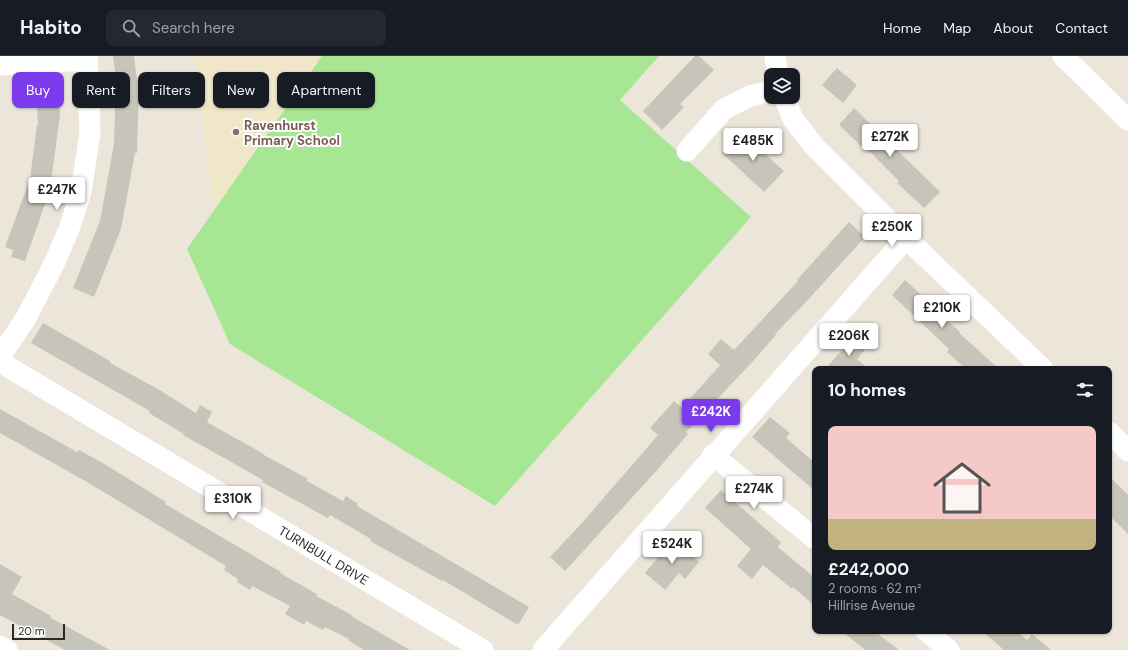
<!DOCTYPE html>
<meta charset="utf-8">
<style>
body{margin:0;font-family:"DM Sans",sans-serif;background:#242831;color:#f1f3f6;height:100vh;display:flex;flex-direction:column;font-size:15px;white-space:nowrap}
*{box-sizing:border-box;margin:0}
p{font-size:13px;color:#9ea1a6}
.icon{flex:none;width:22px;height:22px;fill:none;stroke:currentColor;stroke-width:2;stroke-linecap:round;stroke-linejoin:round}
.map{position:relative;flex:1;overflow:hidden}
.panel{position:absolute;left:812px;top:310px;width:300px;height:268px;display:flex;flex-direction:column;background:#171b24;border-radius:8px;box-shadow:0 1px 3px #0004}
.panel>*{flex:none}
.top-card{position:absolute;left:12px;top:16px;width:380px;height:36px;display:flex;gap:8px}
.fabs{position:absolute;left:764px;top:12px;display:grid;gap:8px}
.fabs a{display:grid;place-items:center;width:36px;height:36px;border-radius:8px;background:#171b24;box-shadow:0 1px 3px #0004;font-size:20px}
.scale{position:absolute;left:12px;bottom:10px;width:53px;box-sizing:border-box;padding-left:4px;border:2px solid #292929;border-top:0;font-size:11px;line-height:14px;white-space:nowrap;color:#292929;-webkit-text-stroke:3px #fff;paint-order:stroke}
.price{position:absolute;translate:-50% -34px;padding:0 9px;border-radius:4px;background:#fff;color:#222;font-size:13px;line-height:26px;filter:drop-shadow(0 1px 2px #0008)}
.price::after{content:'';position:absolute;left:50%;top:24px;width:12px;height:9px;margin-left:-6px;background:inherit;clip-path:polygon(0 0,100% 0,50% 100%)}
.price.on{background:#7c3aed;color:#fff}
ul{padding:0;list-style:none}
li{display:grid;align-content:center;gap:8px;height:212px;padding:0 16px}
li span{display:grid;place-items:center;height:124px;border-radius:8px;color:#555}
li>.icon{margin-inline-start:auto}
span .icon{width:72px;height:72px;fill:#fffc;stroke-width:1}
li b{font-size:17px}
h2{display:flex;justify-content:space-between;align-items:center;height:48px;padding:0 16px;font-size:17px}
.pill{padding:0 14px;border-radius:8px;background:#171b24;box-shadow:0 1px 3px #0004;font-size:14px;line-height:36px}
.pill.on{background:#7c3aed;color:#fff}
header{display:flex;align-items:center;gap:24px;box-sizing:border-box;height:56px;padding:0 20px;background:#171b24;border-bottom:1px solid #363941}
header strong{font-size:19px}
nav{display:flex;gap:22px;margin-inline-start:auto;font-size:14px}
.search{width:280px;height:36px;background:#242831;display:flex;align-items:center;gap:10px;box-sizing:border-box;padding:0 14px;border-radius:8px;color:#9ea1a6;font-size:15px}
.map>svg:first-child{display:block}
.education{fill:#efe7c8}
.green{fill:#a7e693}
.building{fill:#c7c4b9}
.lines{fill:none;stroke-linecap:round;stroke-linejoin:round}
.minor{stroke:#fff;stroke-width:21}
.education-dot{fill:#8d6e63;stroke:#fff;stroke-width:1.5}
.labels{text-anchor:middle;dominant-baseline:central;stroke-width:4;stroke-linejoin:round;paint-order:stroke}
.education-label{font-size:13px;font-weight:bold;fill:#785e54;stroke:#fff;text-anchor:start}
.street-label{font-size:13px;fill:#292929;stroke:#fff}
</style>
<header>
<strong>Habito</strong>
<div class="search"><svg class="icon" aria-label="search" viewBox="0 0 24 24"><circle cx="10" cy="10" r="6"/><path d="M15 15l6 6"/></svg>Search here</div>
<nav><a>Home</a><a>Map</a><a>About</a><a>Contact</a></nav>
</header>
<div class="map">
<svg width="1128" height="594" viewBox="0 0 1128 594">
<rect width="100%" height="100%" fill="#ece6da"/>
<path class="education" d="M 194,0 L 322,0 L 214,153 Z"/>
<path class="green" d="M 322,0 L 659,0 L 620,44 L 751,161 L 495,450 L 230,288 L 187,193 Z"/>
<g class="building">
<path d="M 113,0 L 134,0 L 137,24 L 139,24 L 137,97 L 135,97 L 121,173 L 94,241 L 73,232 L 100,165 L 114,88 L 116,23 Z"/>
<path d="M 695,0 L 699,0 L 714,14 L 680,48 L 684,51 L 662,74 L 643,55 Z"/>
<path d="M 837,12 L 857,29 L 843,47 L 822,29 Z"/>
<path d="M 59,29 L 60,59 L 50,134 L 25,205 L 11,201 L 13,194 L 5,191 L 30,123 L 37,69 L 38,70 L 36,30 Z"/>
<path d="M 854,52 L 940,136 L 924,152 L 897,127 L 899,125 L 863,89 L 862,91 L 839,69 Z"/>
<path d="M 741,76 L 784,115 L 764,136 L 722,97 Z"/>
<path d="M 849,166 L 865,181 L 806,246 L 775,278 L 776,279 L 754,304 L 686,376 L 688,378 L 658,413 L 565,515 L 550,501 L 581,468 L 658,379 L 650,372 L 674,345 L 682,352 L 720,309 L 708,298 L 721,283 L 734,294 L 798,225 L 797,224 Z"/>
<path d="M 905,224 L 930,247 L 929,248 L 960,276 L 959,277 L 999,313 L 966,313 L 947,296 L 949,293 L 892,239 Z"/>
<path d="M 43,267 L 110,305 L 110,307 L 158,333 L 196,357 L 200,349 L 212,356 L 207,366 L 226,377 L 264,398 L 264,399 L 308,423 L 307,425 L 343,445 L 346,440 L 358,448 L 357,450 L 529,551 L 518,569 L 443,524 L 442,525 L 370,485 L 371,483 L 330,459 L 328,462 L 262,426 L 263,424 L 183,379 L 184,378 L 149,357 L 150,355 L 31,287 Z"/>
<path d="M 854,281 L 867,291 L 857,303 L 868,313 L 825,313 Z"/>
<path d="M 0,353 L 77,396 L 79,394 L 101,406 L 166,446 L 165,448 L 281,516 L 280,517 L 317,538 L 316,540 L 352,559 L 351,560 L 410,594 L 364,594 L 348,584 L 349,583 L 325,571 L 323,574 L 306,565 L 304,569 L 285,558 L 290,550 L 252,530 L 250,534 L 237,526 L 238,523 L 224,514 L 226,510 L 87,426 L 0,377 Z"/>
<path d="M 770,361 L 790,377 L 786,382 L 815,407 L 815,435 L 752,381 Z"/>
<path d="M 1109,420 L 1128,439 L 1128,478 L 1109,459 Z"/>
<path d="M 721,434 L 781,486 L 778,491 L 815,522 L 815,550 L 793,531 L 792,533 L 763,509 L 752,523 L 737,510 L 751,493 L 705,452 Z"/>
<path d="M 673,484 L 699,506 L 685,523 L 679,517 L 665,534 L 645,517 Z"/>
<path d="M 0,508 L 22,521 L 12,538 L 51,560 L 51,562 L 110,594 L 65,594 L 0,559 Z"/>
<path d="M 842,575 L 874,575 L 899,594 L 865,594 Z"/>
<path d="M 982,575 L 1017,575 L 1027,584 L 1032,578 L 1051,594 L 1004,594 Z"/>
</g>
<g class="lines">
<g class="minor">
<path d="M 775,0 L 778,19"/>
<path d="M 1063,0 L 1128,64"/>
<path d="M 0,9 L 87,4"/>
<path d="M 784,41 L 793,63 L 814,90 L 906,182 L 1043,313"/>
<path d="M 687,95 L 724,53 L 750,40 L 771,35"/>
<path d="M 0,301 L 26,262 L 54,208 L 69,173 L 81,136 L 90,77 L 87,0"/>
<path id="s1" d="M 0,306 L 483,594"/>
<path d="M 1109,376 L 1128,395"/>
<path d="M 713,399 L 815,483"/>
<path d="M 926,575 L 949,594"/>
<path d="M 0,590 L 7,594"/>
<path d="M 543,594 L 906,182"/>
</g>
</g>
<circle class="education-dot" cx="236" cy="76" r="4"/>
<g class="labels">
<g class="education-label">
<text x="244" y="69">Ravenhurst<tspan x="244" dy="15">Primary School</tspan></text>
</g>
<g class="street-label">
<text stroke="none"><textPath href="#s1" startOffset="377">TURNBULL DRIVE</textPath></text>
</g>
</g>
</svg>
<div class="fabs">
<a><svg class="icon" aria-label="layers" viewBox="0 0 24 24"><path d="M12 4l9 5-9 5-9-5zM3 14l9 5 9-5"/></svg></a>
</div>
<div class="scale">20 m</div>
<b class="price" style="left:890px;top:102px">£272K</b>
<b class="price" style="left:753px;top:106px">£485K</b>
<b class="price" style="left:57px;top:155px">£247K</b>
<b class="price" style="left:892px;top:192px">£250K</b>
<b class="price" style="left:942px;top:273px">£210K</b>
<b class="price" style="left:849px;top:301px">£206K</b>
<b class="price on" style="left:711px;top:377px">£242K</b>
<b class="price" style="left:754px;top:454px">£274K</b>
<b class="price" style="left:233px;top:464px">£310K</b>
<b class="price" style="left:672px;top:509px">£524K</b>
<div class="top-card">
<a class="pill on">Buy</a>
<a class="pill">Rent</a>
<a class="pill">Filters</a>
<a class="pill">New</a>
<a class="pill">Apartment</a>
</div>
<section class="panel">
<h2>10 homes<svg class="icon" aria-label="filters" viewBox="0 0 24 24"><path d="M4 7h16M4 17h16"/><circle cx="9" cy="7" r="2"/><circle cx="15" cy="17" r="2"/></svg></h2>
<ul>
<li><span style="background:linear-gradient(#f6c9c9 75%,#c2b280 0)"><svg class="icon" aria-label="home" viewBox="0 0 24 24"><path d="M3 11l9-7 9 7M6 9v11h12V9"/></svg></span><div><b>£242,000</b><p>2 rooms · 62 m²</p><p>Hillrise Avenue</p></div></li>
</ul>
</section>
</div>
